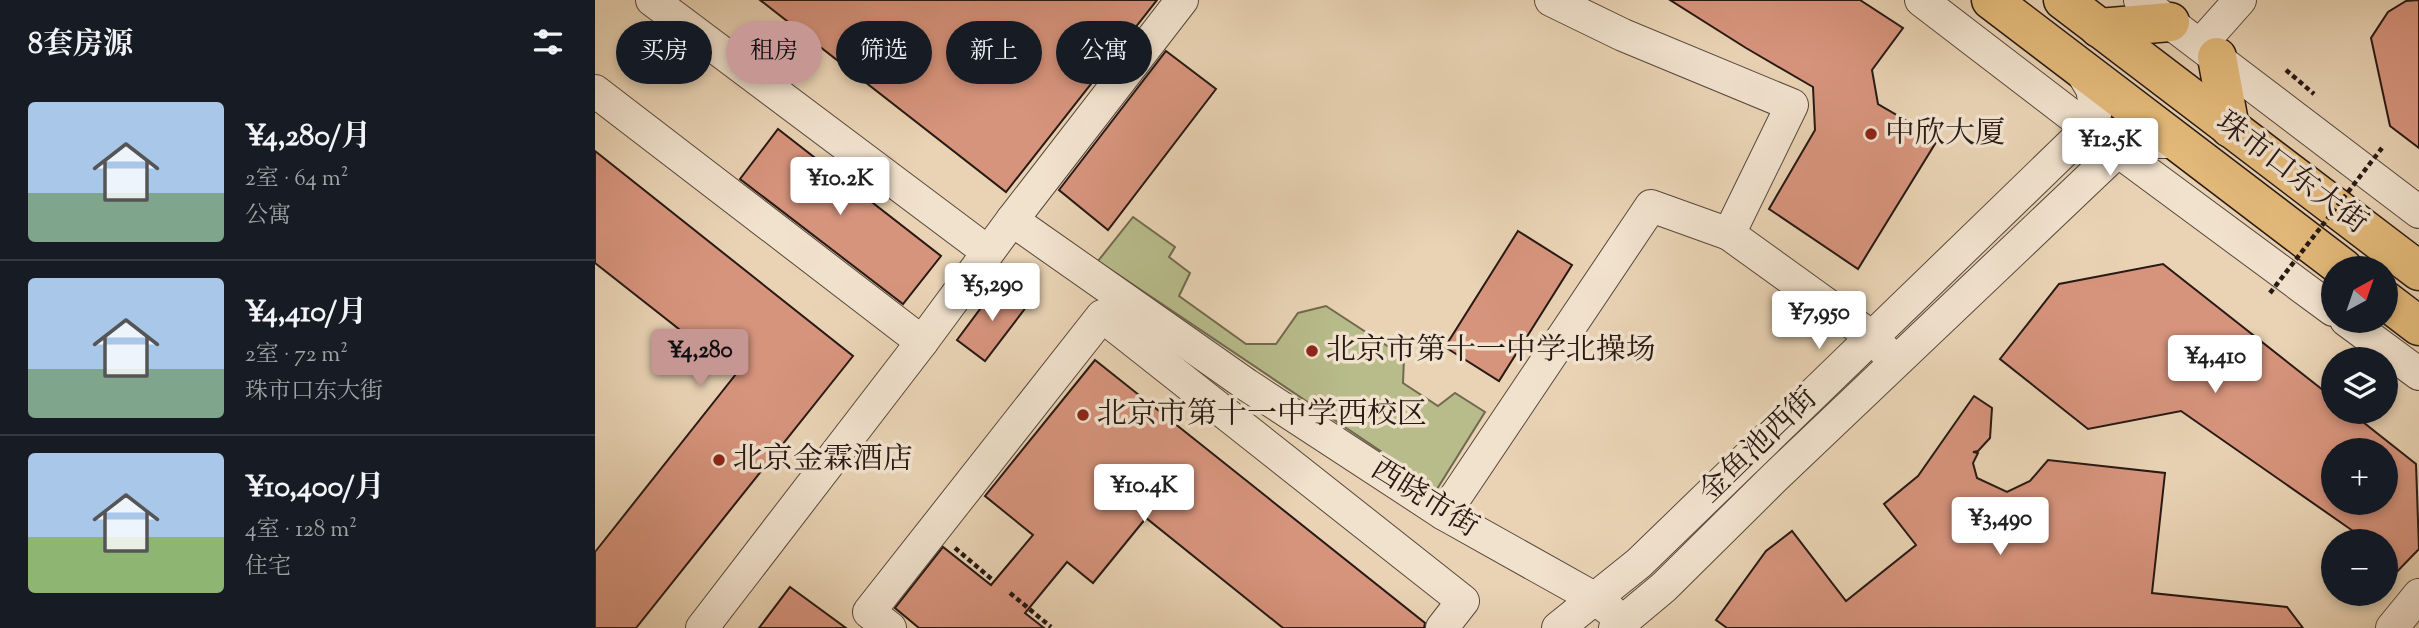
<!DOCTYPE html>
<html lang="zh">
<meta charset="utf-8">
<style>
body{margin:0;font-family:"Sorts Mill Goudy","Noto Serif SC",serif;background:#20242c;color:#f1f3f6;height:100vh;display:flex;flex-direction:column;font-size:26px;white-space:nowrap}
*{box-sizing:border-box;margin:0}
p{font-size:23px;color:#9ea1a6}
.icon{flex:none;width:38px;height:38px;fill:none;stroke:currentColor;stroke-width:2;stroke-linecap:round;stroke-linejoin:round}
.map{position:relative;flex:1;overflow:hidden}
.drawer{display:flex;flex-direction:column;background:#171b24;width:595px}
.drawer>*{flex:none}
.top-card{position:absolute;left:21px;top:21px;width:665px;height:63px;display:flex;gap:14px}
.needle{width:46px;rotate:40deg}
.buttons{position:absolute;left:1726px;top:256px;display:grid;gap:14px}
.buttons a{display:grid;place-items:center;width:77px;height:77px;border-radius:50%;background:#171b24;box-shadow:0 4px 10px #0003;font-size:35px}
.price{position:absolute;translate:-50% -60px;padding:0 16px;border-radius:7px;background:#fff;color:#222;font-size:23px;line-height:46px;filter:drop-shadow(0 2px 4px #0008)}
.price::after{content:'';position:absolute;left:50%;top:42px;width:21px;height:16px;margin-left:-10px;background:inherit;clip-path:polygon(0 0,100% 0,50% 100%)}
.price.selected{background:#c59692;color:#111}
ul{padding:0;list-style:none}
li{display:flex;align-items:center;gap:21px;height:175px;padding:0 28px}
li+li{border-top:2px solid #363941}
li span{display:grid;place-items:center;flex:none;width:196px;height:140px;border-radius:7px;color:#555}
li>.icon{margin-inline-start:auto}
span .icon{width:84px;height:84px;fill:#fffc;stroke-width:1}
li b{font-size:30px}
h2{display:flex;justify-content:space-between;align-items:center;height:84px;padding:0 28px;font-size:30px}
.pill{padding:0 24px;border-radius:32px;background:#171b24;box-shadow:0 4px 10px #0003;font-size:24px;line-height:63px}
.pill.selected{background:#c59692;color:#111}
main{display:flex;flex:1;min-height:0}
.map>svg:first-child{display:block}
.garden{fill:#b8bc8b;stroke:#706a50;stroke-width:2}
.building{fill:#d7947d;stroke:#271914;stroke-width:2;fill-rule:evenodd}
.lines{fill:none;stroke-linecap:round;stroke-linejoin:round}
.minor-casing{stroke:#58483c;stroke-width:34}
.major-casing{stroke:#271914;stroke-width:41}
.path{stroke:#271914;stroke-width:4.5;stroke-dasharray:5 3.5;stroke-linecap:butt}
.minor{stroke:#f1e2ce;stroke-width:32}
.major{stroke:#e4ba7a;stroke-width:38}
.path-bridge{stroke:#271914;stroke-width:4.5;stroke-dasharray:5 3.5;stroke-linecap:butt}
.poi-dot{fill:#8f2418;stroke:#f1e2ce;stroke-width:2.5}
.labels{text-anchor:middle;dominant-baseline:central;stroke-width:7;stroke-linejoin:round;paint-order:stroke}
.poi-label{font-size:30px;fill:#271914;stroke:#f1e2ce;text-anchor:start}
.street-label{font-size:30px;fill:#271914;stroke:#f1e2ce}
</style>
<main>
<section class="drawer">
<h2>8套房源<svg class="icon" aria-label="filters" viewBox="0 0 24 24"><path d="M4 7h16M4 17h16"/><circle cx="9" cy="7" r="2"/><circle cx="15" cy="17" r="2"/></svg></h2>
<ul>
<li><span style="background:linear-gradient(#a9c7e8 65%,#7fa58c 0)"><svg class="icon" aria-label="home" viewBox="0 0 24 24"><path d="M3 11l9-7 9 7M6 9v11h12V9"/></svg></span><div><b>¥4,280/月</b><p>2室 · 64 m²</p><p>公寓</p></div></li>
<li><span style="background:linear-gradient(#a9c7e8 65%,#7fa58c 0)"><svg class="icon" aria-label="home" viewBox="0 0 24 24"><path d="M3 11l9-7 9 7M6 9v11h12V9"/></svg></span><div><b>¥4,410/月</b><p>2室 · 72 m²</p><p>珠市口东大街</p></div></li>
<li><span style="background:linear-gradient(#a9c7e8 60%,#8fb573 0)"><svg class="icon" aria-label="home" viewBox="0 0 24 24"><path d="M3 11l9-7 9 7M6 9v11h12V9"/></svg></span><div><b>¥10,400/月</b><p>4室 · 128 m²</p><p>住宅</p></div></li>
</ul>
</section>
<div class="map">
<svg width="1824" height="628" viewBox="0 0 1824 628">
<rect width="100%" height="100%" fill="#e9d3b4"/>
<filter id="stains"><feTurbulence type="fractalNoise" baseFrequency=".00286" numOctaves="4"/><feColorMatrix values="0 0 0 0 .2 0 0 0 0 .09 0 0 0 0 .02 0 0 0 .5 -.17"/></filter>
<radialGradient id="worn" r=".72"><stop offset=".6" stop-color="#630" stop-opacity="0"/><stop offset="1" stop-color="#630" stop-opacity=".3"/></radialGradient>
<path class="garden" d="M 538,217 L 580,247 L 574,257 L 595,273 L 584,296 L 651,344 L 681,344 L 703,313 L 731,306 L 809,357 L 808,383 L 843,406 L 860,393 L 890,412 L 842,489 L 503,261 Z"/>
<g class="building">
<path d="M 165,0 L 562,0 L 411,192 Z"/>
<path d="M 1075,0 L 1265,0 L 1308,28 L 1277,70 L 1283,104 L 1343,139 L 1263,269 L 1174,209 L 1220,130 L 1218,87 L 1151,48 Z"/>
<path d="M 1824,0 L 1824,148 L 1795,126 L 1776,38 L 1793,12 L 1811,1 Z"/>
<path d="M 571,51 L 621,89 L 513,230 L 464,190 Z"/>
<path d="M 183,129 L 346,256 L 308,304 L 145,179 Z"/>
<path d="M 0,151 L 258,356 L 41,628 L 0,628 L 0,552 L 141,374 L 0,263 Z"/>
<path d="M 923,231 L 977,265 L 904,381 L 850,347 Z"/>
<path d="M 1568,264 L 1738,398 L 1738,411 L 1754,411 L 1821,464 L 1824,549 L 1790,584 L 1790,541 L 1754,541 L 1758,531 L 1586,411 L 1493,429 L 1405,359 L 1464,284 ZM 1738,450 L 1790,450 L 1790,502 L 1738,502 Z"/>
<path d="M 403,285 L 432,306 L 390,361 L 362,340 Z"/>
<path d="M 500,360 L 830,623 L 829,628 L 688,628 L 551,518 L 498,583 L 472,562 L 430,613 L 449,628 L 324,628 L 300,608 L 348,547 L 396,585 L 438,535 L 390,496 Z"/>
<path d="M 1379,396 L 1397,408 L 1395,438 L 1383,451 L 1378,452 L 1383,453 L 1378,463 L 1382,478 L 1412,492 L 1435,481 L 1453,460 L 1570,473 L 1557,593 L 1692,607 L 1708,628 L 1132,628 L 1121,620 L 1171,551 L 1197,531 L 1251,601 L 1321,545 L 1289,504 L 1323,476 Z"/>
<path d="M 195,587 L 251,628 L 164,628 Z"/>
</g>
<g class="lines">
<g class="minor-casing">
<g id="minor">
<path d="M 57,0 L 393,252"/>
<path d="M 1326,0 L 1523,151 L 1738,310"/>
<path d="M 1545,0 L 1824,212"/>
<path d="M 1605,45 L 1645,0"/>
<path d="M 0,91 L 327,342"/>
<path d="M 417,220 L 652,385 L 849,514 L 999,598 L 1015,610"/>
<path d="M 1134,234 L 1277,337 L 1290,351"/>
<path d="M 1751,320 L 1824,374"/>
<path d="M 849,514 L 1056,206 L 1134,234 L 1197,105 L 1028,35 L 956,0"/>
<path d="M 107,628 L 327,342 L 417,220 L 587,0"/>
<path d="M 295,628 L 274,612 L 507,316 L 868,601 L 847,628"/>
<path d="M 963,628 L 1044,563 L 1493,128 L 1501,111 L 1497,89 L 1484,67"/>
<path d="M 1020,628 L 1069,587 L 1178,479 L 1523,151 L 1546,142 L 1583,142"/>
<path d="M 1797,628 L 1824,595"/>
</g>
</g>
<g class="major-casing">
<g id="major">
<path d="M 1396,0 L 1748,268"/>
<path d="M 1468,0 L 1824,271"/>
<path d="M 1504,28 L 1575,22"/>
<path d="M 1622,57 L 1635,128"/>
<path d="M 1790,300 L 1824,326"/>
</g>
</g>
<g class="path">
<path d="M 1691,70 L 1719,94"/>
<path d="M 360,548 L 399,581"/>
<path d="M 415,593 L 456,627"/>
</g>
<use href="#minor" class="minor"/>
<use href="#major" class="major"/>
<path class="path-bridge" d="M 1675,293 L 1787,148"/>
</g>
<g class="poi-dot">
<circle cx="1276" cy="134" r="7"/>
<circle cx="717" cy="351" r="7"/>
<circle cx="488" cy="415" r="7"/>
<circle cx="124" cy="460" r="7"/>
</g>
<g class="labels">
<g class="poi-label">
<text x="1290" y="134">中欣大厦</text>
<text x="731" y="351">北京市第十一中学北操场</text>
<text x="502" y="415">北京市第十一中学西校区</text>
<text x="138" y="460">北京金霖酒店</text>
</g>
<g class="street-label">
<text transform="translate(1696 174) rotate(37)">珠市口东大街</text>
<text transform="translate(1164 446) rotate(-44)">金鱼池西街</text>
<text transform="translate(829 499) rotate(32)">西晓市街</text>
</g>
</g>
<rect width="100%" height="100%" filter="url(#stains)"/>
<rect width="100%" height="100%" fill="url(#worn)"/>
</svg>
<div class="buttons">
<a><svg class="needle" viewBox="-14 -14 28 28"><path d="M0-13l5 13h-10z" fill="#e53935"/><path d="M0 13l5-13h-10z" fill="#9ea1a6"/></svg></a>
<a><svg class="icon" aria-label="layers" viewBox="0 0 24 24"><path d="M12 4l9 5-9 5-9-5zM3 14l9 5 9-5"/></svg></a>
<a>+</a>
<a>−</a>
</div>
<b class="price" style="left:1515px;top:178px">¥12.5K</b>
<b class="price" style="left:245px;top:217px">¥10.2K</b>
<b class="price" style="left:397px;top:323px">¥5,290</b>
<b class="price" style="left:1224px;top:351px">¥7,950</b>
<b class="price selected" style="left:105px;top:389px">¥4,280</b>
<b class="price" style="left:1620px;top:395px">¥4,410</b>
<b class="price" style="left:549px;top:524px">¥10.4K</b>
<b class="price" style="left:1405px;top:557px">¥3,490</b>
<div class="top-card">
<a class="pill">买房</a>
<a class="pill selected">租房</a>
<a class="pill">筛选</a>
<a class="pill">新上</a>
<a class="pill">公寓</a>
</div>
</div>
</main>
